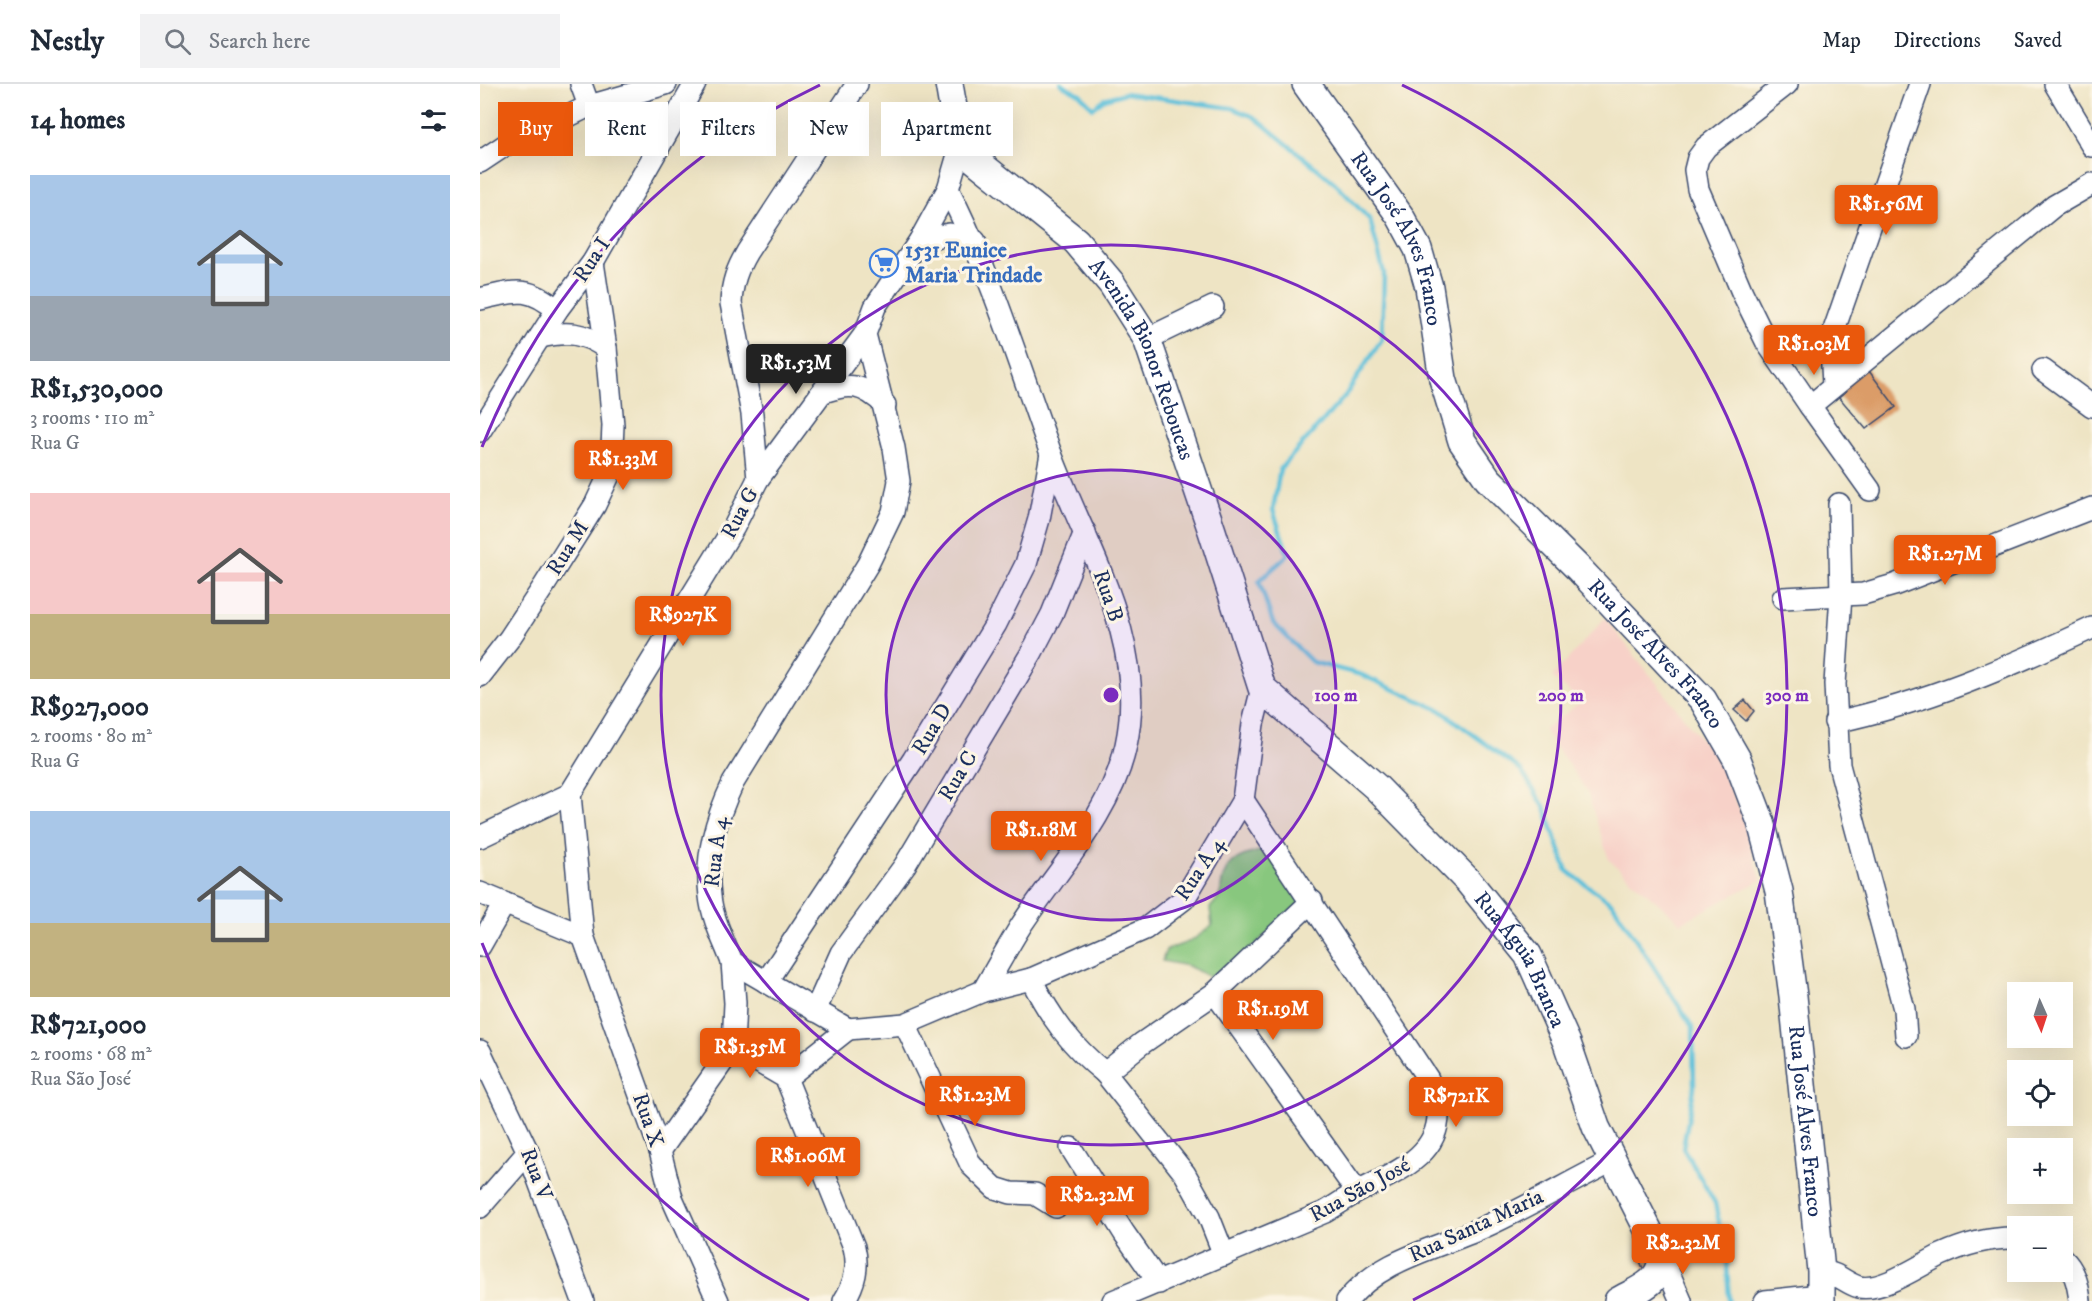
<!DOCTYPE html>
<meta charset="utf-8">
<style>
body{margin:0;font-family:"IM FELL DW Pica",serif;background:#f2f2f3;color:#1f2937;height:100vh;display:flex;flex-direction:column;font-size:22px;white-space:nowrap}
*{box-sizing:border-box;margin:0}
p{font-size:20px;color:#747a83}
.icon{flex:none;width:33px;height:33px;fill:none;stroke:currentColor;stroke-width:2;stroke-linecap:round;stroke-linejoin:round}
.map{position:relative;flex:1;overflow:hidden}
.drawer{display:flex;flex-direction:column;background:#fff;width:480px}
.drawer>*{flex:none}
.top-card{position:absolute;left:18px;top:18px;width:570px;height:54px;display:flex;gap:12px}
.needle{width:39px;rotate:177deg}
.controls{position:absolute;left:1527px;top:898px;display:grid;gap:12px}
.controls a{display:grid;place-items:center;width:66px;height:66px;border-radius:0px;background:#fff;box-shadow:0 6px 24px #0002;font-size:30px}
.price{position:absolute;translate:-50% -51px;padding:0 14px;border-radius:6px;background:#ea580c;color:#fff;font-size:20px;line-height:39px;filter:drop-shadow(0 2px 3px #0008)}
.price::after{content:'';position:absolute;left:50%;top:36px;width:18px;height:14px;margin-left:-9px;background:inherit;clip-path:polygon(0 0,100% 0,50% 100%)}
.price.active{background:#222;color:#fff}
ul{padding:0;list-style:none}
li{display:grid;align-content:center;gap:12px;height:318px;padding:0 30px}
li span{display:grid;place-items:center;height:186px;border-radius:0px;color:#555}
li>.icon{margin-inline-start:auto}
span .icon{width:108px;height:108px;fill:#fffc;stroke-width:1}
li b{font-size:26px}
h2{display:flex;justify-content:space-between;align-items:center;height:72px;padding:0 30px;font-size:26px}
.tag{padding:0 21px;border-radius:0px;background:#fff;box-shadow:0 6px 24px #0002;font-size:21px;line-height:54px}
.tag.active{background:#ea580c;color:#fff}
header{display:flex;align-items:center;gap:36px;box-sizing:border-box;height:84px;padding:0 30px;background:#fff;border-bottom:2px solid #e0e1e3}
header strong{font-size:28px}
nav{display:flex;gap:33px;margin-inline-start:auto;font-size:21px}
.search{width:420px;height:54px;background:#f2f2f3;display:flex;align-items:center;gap:15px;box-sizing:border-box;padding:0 21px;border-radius:0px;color:#747a83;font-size:22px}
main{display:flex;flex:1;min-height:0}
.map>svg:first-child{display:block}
.built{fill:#f7d1c8}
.green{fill:#88c77e;stroke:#527b6e;stroke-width:1.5}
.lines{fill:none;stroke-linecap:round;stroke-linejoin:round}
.stream{stroke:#5cc0da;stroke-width:4.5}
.building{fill:#db9c67}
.minor-casing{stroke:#3b4a6d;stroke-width:24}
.major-casing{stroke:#3b4a6d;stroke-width:30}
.minor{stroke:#fff;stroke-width:21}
.major{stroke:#fff;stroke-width:27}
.ring{fill:none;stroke:#7b2cbf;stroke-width:3}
.labels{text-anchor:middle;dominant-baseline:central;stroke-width:6;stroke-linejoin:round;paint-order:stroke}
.street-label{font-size:22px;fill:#1b2f5e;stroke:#fcf5e5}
.shop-label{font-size:22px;font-weight:bold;fill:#366cbe;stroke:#fcf5e5;text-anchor:start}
.centre{fill:#7b2cbf;stroke:#fcf5e5;stroke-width:3}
.ring-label{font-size:18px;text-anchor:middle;font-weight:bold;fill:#7b2cbf;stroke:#fcf5e5;stroke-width:6;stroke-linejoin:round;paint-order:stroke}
</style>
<header>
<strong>Nestly</strong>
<div class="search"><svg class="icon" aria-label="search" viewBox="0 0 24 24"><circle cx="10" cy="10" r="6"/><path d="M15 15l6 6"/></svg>Search here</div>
<nav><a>Map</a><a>Directions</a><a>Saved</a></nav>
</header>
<main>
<section class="drawer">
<h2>14 homes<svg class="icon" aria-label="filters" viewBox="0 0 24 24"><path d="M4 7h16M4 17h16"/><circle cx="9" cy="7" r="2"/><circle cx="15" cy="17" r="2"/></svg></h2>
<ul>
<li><span style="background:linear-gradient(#a9c7e8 65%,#9aa5b1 0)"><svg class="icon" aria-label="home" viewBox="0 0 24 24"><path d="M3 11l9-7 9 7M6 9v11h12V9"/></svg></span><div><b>R$1,530,000</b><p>3 rooms · 110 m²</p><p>Rua G</p></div></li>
<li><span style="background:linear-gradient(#f6c9c9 65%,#c2b280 0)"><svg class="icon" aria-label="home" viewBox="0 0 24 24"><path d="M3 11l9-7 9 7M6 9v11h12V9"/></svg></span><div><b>R$927,000</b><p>2 rooms · 80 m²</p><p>Rua G</p></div></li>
<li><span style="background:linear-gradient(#a9c7e8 60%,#c2b280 0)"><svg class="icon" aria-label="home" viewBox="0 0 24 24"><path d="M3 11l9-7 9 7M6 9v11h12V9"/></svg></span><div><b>R$721,000</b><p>2 rooms · 68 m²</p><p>Rua São José</p></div></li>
</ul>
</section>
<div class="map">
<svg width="1612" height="1217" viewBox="0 0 1612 1217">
<rect width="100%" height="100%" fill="#fcf5e5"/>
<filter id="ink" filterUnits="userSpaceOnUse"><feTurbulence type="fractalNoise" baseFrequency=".0167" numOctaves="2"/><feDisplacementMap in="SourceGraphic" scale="12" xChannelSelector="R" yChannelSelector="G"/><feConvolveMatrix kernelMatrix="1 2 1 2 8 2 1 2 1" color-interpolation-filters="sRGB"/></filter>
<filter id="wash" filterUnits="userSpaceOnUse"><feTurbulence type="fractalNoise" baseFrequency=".008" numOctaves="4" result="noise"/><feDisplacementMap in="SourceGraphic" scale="24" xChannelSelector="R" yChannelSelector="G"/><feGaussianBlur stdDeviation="1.35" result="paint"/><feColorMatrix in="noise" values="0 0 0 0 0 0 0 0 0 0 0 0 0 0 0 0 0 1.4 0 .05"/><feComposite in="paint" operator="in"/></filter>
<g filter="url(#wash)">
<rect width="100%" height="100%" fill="#eee4c4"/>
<path class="built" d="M 1125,534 L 1235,673 L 1260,726 L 1281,796 L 1201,839 L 1129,776 L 1107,707 L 1064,646 L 1101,618 L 1072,593 Z"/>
<path class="green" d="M 787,765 L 821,818 L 760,875 L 730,893 L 708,882 L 682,877 L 686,866 L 711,857 L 732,842 L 730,824 C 747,805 737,809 744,791 C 751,772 770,770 787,765 Z"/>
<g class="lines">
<path class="stream" d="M 581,0 L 600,10 L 613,24 L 624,15 L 645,9 L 752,24 L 774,33 L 855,99 L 890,136 L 904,189 L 902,255 L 865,312 L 800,385 L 793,426 L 808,471 L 779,497 L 793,539 L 832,578 L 882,591 L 960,626 L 1041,686 L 1065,724 L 1087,787 L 1133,820 L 1213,944 L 1214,1004 L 1203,1064 L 1235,1119 L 1247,1179 L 1249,1217"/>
</g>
<g id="blocks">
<g class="building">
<path d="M 1386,283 L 1416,323 L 1386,345 L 1353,306 Z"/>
<path d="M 1265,616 L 1274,627 L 1266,637 L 1254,626 Z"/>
<path d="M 1168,1167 L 1172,1183 L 1164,1187 L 1158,1172 Z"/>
</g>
</g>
</g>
<g filter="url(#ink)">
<use href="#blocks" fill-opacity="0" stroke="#3b4a6d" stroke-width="1.5"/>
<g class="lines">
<g class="minor-casing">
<g id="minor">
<path d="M 101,0 L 109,22"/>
<path d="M 1307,0 L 1226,63 L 1218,74 L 1215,86 L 1218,105 L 1262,208 L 1287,259 L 1330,322 L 1574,122 L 1612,100"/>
<path d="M 1575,0 L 1612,62"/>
<path d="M 480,64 L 468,105 L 440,156 L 395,223 L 385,250 L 414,364 L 419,397 L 413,428 L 388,480 L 253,699 C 236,735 225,771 230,812 C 232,834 244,857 252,878 L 368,945 L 425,940 L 503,907 L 551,895 L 665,845 L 704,815 L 763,716 L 773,640 L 782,604"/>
<path d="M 0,78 L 33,56 L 62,45 L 109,22 L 186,0"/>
<path d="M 468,105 C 511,189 538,279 570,367 C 604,460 669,558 646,661 C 632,728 579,784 542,840 C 528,862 516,885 503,907"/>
<path d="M 440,156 L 469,150 L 495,157"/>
<path d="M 0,215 C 35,207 48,201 77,226"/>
<path d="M 60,253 C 87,247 103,248 126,264"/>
<path d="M 667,255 L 733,223"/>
<path d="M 1563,286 L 1612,322"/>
<path d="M 1353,301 L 1351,264 L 1355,243 L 1440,0"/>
<path d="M 341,309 C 370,298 383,300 405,321"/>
<path d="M 1330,322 L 1390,406"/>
<path d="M 0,347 L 77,226 L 113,178 L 215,0"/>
<path d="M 278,395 L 385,250"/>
<path d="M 1359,420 L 1361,511 L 1355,600 L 1359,681 L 1424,925 L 1426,952"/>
<path d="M 1303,514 L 1383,510 L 1414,501 L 1612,424"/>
<path d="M 0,592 L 29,555 L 64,502 L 115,421 L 131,387 L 133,341 L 126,264 L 113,178"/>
<path d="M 1355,638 C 1445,619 1529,583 1612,544"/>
<path d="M 90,710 L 254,443 L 278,395 L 272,330 L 251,219 C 252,199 257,185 267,168 L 377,0"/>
<path d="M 90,710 L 103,852 L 180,1067 L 192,1114 L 238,1217"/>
<path d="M 0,753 L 90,710"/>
<path d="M 0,809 L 103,852"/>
<path d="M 832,817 L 735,909 L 877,1108"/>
<path d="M 0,862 L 24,820"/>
<path d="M 551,895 C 571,934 591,962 625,989 L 661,960 L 735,909"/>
<path d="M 286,898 L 433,676 L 516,540 L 546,480 L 559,435 L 571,370"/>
<path d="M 335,927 L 361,869 L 425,781 L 552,568 L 572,530 L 605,448"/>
<path d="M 425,940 L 491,1081 L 515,1104 L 531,1109 L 555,1110 L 576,1123"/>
<path d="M 253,963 L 306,994"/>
<path d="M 0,967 L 48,1068 L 103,1217"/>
<path d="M 625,989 L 705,1090 L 729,1133 L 744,1171"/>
<path d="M 306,994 L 374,1163 C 379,1183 375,1199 364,1217"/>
<path d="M 306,994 L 368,945"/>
<path d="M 591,1064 L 644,1149 L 679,1199"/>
<path d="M 180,1067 L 253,963 L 255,919 L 252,878"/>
<path d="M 0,1123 L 48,1068"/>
<path d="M 1182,1173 L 1201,1217"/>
<path d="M 1582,1174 C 1595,1186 1598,1200 1600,1217"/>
<path d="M 1341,1187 C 1359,1189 1365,1199 1379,1203 C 1402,1208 1440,1181 1461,1171 C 1485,1160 1511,1153 1538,1154"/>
<path d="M 633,1217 L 845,1128 C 855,1122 865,1115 876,1109 C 910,1090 961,1074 958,1026 C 958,1016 951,1005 948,995 L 763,716"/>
<path d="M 867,1217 C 900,1175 956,1165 1002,1144 C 1046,1124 1088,1099 1132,1077"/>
<path d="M 1285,1217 L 1340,1211"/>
</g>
</g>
<g class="major-casing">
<g id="major">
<path id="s1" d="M 469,0 L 480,64 L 596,157 L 632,200 L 667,255 L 732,447 L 782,604 L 896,703 L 988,797 L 1048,871 L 1087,959 L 1116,1043 L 1182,1173 C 1181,1199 1159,1205 1138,1217"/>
<path id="s2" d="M 826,0 L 920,132 L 938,165 L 949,203 L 963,295 L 982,357 L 1008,395 L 1099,485 L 1223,616 L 1257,675 L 1281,738 L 1299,807 L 1313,912 L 1341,1187 L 1341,1217"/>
</g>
</g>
<use href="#minor" class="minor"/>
<use href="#major" class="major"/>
</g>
</g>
<circle cx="631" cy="611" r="225" fill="#7b2cbf" fill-opacity=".12"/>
<g class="ring">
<circle cx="631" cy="611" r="225"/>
<circle cx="631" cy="611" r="450"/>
<path d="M329 1216A676 676 0 0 1 2 859M2 363A676 676 0 0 1 340 1M922 1A676 676 0 0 1 933 1216"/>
</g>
<defs>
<g id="supermarket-ring" transform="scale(1.5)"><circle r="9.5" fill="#fcf5e5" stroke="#3f7fe0" stroke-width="1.5"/><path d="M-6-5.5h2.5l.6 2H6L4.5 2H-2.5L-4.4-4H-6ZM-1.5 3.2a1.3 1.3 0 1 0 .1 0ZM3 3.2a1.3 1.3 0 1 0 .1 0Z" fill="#3f7fe0"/></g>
</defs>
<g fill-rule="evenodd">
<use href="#supermarket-ring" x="404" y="179"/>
</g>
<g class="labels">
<g class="street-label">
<text stroke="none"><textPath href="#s2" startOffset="182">Rua José Alves Franco</textPath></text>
<text transform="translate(112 176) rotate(-57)">Rua I</text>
<text stroke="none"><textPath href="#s1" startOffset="351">Avenida Bionor Reboucas</textPath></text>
<text transform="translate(260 429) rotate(-62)">Rua G</text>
<text transform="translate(88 464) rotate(-58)">Rua M</text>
<text transform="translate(628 512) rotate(71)">Rua B</text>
<text stroke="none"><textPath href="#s2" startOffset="686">Rua José Alves Franco</textPath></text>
<text transform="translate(452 645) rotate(-59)">Rua D</text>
<text transform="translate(478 692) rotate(-59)">Rua C</text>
<text transform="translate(236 768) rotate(-83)">Rua A 4</text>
<text transform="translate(720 785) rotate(-56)">Rua A 4</text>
<text stroke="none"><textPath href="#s1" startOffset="1080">Rua Águia Branca</textPath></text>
<text transform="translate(168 1036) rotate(71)">Rua X</text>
<text stroke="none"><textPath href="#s2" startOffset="1190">Rua José Alves Franco</textPath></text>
<text transform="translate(56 1090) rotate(69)">Rua V</text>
<text transform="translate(880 1106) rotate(-29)">Rua São José</text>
<text transform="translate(996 1142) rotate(-25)">Rua Santa Maria</text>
</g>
<g class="shop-label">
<text x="425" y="166">1531 Eunice<tspan x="425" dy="25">Maria Trindade</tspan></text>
</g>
</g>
<circle cx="631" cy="611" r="9" class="centre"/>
<g class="ring-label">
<text x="856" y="617">100 m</text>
<text x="1081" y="617">200 m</text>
<text x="1307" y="617">300 m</text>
</g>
</svg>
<div class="controls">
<a><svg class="needle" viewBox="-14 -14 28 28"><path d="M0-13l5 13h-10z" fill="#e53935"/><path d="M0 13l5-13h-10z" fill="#747a83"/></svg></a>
<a><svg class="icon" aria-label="locate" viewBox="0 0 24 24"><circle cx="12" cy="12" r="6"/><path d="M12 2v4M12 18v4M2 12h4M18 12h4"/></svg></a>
<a>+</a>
<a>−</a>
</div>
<b class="price" style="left:1406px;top:152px">R$1.56M</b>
<b class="price" style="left:1334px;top:292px">R$1.03M</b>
<b class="price active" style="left:316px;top:311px">R$1.53M</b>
<b class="price" style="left:143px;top:407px">R$1.33M</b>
<b class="price" style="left:1465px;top:502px">R$1.27M</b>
<b class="price" style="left:203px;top:563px">R$927K</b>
<b class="price" style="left:561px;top:778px">R$1.18M</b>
<b class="price" style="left:793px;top:957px">R$1.19M</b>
<b class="price" style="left:270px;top:995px">R$1.35M</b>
<b class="price" style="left:495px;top:1043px">R$1.23M</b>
<b class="price" style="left:976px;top:1044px">R$721K</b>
<b class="price" style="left:328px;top:1104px">R$1.06M</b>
<b class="price" style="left:617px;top:1143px">R$2.32M</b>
<b class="price" style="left:1203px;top:1191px">R$2.32M</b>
<div class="top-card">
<a class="tag active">Buy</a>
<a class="tag">Rent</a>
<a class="tag">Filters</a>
<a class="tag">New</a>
<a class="tag">Apartment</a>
</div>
</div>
</main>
